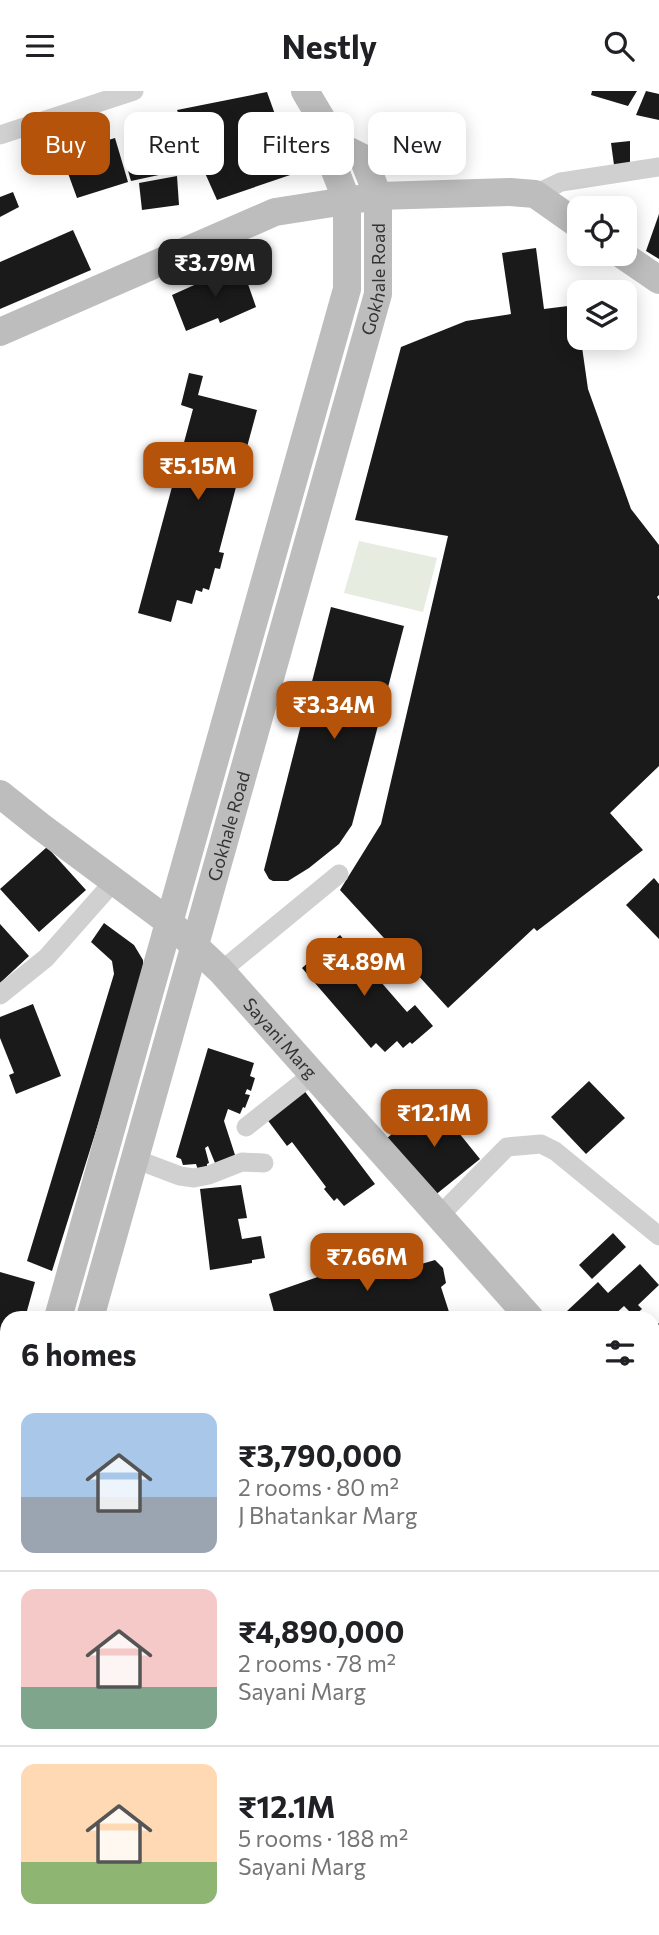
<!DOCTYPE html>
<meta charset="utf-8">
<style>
body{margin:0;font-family:Commissioner,sans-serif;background:#f6f6f6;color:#202124;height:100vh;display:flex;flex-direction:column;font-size:26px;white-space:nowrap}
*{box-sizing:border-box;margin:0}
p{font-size:23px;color:#757577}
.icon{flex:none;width:38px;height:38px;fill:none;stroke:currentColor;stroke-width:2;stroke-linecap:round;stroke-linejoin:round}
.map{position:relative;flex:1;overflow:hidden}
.sheet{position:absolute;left:0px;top:1220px;width:660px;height:625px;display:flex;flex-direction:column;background:#fff;border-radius:21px 21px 0 0;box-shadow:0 4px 18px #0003}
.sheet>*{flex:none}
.hud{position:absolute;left:21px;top:21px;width:618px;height:63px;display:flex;gap:14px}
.tools{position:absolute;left:567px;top:105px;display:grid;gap:14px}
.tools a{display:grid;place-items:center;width:70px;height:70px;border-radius:14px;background:#fff;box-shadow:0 4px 18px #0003;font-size:35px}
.price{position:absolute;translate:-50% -60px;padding:0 16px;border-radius:14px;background:#b45309;color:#fff;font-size:23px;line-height:46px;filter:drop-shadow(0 2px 4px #0008)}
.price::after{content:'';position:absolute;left:50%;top:42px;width:21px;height:16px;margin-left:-10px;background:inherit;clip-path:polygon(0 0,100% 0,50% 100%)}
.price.current{background:#222;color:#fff}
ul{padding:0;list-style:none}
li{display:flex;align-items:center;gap:21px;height:175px;padding:0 21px}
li+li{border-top:2px solid #e0e0e0}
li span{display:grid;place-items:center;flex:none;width:196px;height:140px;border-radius:14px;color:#555}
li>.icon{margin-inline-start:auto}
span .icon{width:84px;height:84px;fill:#fffc;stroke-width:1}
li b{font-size:30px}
h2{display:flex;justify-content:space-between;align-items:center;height:84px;padding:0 21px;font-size:30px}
.pill{padding:0 24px;border-radius:14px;background:#fff;box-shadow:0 4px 18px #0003;font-size:24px;line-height:63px}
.pill.current{background:#b45309;color:#fff}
header{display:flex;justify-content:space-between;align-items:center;height:91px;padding:0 21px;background:#fff;font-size:32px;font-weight:700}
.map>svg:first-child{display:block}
.green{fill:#e6ecdf}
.building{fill:#1a1a1a}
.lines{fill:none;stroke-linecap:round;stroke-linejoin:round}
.street{stroke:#d0d0d0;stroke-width:19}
.secondary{stroke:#bdbdbd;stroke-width:28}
.labels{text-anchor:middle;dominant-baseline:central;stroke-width:7;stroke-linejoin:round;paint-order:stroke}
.street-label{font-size:18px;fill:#333;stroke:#fff}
</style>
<header><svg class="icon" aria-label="menu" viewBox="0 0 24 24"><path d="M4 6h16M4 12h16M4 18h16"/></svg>Nestly<svg class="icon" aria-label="search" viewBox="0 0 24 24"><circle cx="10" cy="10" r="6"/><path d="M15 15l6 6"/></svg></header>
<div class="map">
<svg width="659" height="1844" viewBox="0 0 659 1844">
<rect width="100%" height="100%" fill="#fff"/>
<path class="green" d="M 359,450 L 437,467 L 423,521 L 344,502 Z"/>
<g class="building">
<path d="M 592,0 L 637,0 L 628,15 L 591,4 Z"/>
<path d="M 646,0 L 659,3 L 659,29 L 636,24 Z"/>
<path d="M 267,1 L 296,82 L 217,109 L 177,19 Z"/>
<path d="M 174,45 L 182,79 L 131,90 L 125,69 L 152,64 L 149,51 Z"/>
<path d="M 115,47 L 128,91 L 77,107 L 61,63 Z"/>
<path d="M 630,50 L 630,72 L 614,74 L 611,52 Z"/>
<path d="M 177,85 L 179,114 L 142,119 L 139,92 Z"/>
<path d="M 13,101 L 19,116 L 0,126 L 0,106 Z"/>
<path d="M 659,123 L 659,168 L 646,160 Z"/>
<path d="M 73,139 L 91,179 L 0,218 L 0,171 Z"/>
<path d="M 536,157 L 544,218 L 576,214 L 588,298 L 631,418 L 659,454 L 659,504 L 657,506 L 659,509 L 659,675 L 610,722 L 643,759 L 537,840 L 534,837 L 448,917 L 340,799 L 381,733 L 448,445 L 355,429 L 401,256 L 466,230 L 511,223 L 502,162 Z"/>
<path d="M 241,173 L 256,216 L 220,232 L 218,227 L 186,240 L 172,204 Z"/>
<path d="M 189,282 L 203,285 L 198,304 L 257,319 L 247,356 L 251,357 L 245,378 L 241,377 L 219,461 L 224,462 L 220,478 L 215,477 L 209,499 L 203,497 L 202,501 L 196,499 L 192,513 L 177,509 L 171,531 L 138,522 L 193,318 L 181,314 Z"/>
<path d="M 331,516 L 404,535 L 352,734 L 339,753 L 309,777 L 288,790 L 273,790 L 269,788 L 264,779 Z"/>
<path d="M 47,756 L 86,799 L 39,841 L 0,798 Z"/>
<path d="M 654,787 L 659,793 L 659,848 L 626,814 Z"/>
<path d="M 104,832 L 134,854 L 143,869 L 144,887 L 52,1180 L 27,1170 L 114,883 L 112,870 L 91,851 Z"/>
<path d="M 0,833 L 29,865 L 0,892 Z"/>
<path d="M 340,844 L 407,921 L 415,914 L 433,935 L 412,953 L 410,951 L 403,957 L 397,950 L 385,961 L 376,952 L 371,957 L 302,877 Z"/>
<path d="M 33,913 L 61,985 L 16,1003 L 9,984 L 14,982 L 0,947 L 0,926 Z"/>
<path d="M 208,957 L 254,972 L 250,985 L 255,987 L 251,1000 L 247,998 L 245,1003 L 250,1004 L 245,1017 L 243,1016 L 240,1023 L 228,1018 L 224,1030 L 236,1067 L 215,1072 L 208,1055 L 205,1057 L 209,1072 L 207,1073 L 207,1076 L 198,1079 L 196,1073 L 183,1074 L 181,1068 L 176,1066 Z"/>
<path d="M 589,990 L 625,1027 L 586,1063 L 551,1026 Z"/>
<path d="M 303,998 L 375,1093 L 344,1115 L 337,1107 L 334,1110 L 324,1098 L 326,1096 L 292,1051 L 287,1055 L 266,1027 Z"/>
<path d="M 433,1010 L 480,1068 L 434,1105 L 387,1047 Z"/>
<path d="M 241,1094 L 247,1127 L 238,1128 L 242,1148 L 261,1145 L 265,1167 L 252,1169 L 252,1172 L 210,1179 L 200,1098 Z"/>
<path d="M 613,1142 L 626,1156 L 592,1188 L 579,1174 Z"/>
<path d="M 395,1159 L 401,1179 L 435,1169 L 443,1177 L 446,1192 L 441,1196 L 451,1227 L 258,1227 L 274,1221 L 269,1203 Z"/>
<path d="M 640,1173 L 659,1194 L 638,1214 L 642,1218 L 634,1225 L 624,1215 L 613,1225 L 615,1227 L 574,1227 L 567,1220 L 598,1191 L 608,1202 Z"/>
<path d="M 0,1181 L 35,1191 L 25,1227 L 7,1227 L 7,1289 L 5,1297 L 0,1296 Z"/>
<path d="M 659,1232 L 659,1311 L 653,1304 L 653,1237 Z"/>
<path d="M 659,1434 L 659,1461 L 653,1454 L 653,1440 Z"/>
<path d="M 653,1487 L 659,1494 L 659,1579 L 653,1572 Z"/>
<path d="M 4,1664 L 7,1665 L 7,1696 L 3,1696 L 0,1684 Z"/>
<path d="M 0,1786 L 7,1787 L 7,1838 L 79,1838 L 88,1844 L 0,1844 Z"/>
<path d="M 302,1838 L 417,1838 L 424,1844 L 304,1844 L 299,1840 Z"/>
<path d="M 563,1838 L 619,1838 L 626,1844 L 570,1844 Z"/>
</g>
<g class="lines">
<g class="street">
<path d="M 0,44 L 134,0"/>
<path d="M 535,103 L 561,91 L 659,76"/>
<path d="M 221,880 L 339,783"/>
<path d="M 0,904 L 46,867 L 115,789"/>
<path d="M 246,1036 L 313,983"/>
<path d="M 135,1068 L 180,1085 L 194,1087 L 209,1084 L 242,1071 L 264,1072"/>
<path d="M 440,1124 L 507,1056 L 541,1053 L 555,1060 L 659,1145"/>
<path d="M 653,1622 L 659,1630"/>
<path d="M 114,1838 L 137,1844"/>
<path d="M 538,1838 L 546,1844"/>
<path d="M 189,1844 L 220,1838"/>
</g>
<g class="secondary">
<path d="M 621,163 L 659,189"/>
<path d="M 0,241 L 275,121 L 378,105 L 510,101 L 535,103 L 579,134"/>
<path id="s1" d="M 0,703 L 40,735 L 169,831 L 221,880 L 530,1227"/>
<path d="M 58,1227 L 347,198 L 347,110 L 334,77 L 337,54"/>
<path id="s2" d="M 90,1227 L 378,203 L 378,105 L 363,67 L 337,54 L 305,0"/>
<path d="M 653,1367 L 659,1374"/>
<path d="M 0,1433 L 7,1408"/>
<path d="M 0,1542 L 7,1517"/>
<path d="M 0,1760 L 7,1765"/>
<path d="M 98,1838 L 106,1844"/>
</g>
</g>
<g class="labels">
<g class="street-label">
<text stroke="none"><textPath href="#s2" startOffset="1078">Gokhale Road</textPath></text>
<text stroke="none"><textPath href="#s2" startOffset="511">Gokhale Road</textPath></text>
<text stroke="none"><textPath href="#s1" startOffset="373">Sayani Marg</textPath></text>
</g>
</g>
</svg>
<div class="tools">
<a><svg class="icon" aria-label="locate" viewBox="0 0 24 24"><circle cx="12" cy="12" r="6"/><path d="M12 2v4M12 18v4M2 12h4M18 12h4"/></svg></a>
<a><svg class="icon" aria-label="layers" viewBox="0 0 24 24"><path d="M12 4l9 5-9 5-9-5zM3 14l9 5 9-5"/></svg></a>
</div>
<b class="price current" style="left:215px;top:208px">₹3.79M</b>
<b class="price" style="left:198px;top:411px">₹5.15M</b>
<b class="price" style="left:334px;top:650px">₹3.34M</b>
<b class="price" style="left:364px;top:907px">₹4.89M</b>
<b class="price" style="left:434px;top:1058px">₹12.1M</b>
<b class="price" style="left:367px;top:1202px">₹7.66M</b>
<div class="hud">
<a class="pill current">Buy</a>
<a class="pill">Rent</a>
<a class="pill">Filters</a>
<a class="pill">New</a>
</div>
<section class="sheet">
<h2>6 homes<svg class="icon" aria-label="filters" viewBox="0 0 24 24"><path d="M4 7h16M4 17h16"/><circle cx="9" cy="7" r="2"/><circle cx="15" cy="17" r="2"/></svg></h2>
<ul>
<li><span style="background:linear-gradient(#a9c7e8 60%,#9aa5b1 0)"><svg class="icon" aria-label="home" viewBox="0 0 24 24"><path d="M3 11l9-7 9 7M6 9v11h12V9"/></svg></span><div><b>₹3,790,000</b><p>2 rooms · 80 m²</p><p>J Bhatankar Marg</p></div></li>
<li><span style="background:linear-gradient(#f6c9c9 70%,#7fa58c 0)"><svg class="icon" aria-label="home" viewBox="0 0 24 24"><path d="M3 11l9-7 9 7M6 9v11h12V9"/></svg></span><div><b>₹4,890,000</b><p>2 rooms · 78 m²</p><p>Sayani Marg</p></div></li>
<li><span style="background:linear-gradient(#ffd9b3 70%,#8fb573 0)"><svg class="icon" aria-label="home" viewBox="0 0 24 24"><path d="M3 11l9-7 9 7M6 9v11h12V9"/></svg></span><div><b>₹12.1M</b><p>5 rooms · 188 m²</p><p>Sayani Marg</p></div></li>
</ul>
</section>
</div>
